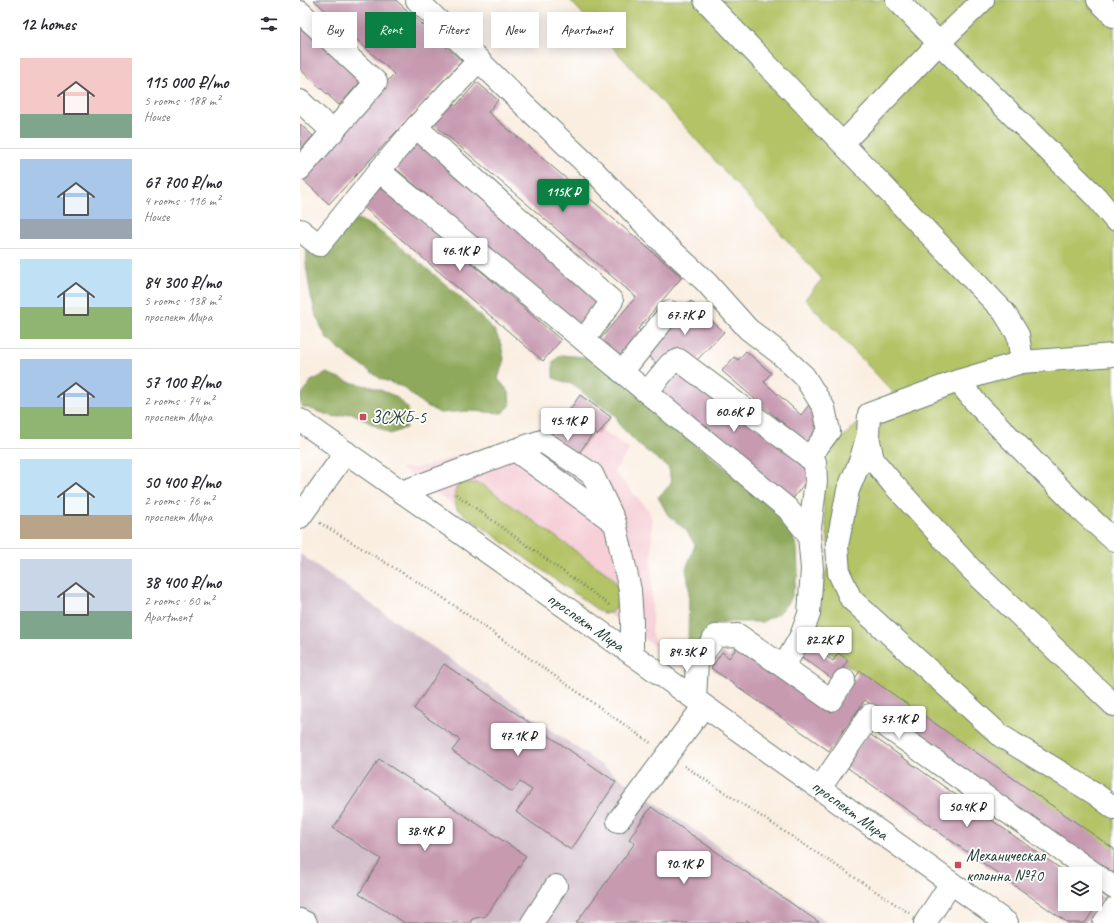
<!DOCTYPE html>
<meta charset="utf-8">
<style>
body{margin:0;font-family:Caveat,sans-serif;background:#f2f2f3;color:#2b2b33;height:100vh;display:flex;flex-direction:column;font-size:15px;white-space:nowrap}
*{box-sizing:border-box;margin:0}
p{font-size:13px;color:#7c7c81}
.icon{flex:none;width:22px;height:22px;fill:none;stroke:currentColor;stroke-width:2;stroke-linecap:round;stroke-linejoin:round}
.map{position:relative;flex:1;overflow:hidden}
.details{display:flex;flex-direction:column;background:#fff;width:300px}
.details>*{flex:none}
.guide{position:absolute;left:12px;top:12px;width:380px;height:36px;display:flex;gap:8px}
.controls{position:absolute;left:758px;top:867px;display:grid;gap:8px}
.controls a{display:grid;place-items:center;width:44px;height:44px;border-radius:0px;background:#fff;box-shadow:0 2px 10px #0003;font-size:20px}
.price{position:absolute;translate:-50% -34px;padding:0 9px;border-radius:4px;background:#fff;color:#222;font-size:13px;line-height:26px;filter:drop-shadow(0 1px 2px #0008)}
.price::after{content:'';position:absolute;left:50%;top:24px;width:12px;height:9px;margin-left:-6px;background:inherit;clip-path:polygon(0 0,100% 0,50% 100%)}
.price.on{background:#0b8043;color:#fff}
ul{padding:0;list-style:none}
li{display:flex;align-items:center;gap:12px;height:100px;padding:0 20px}
li+li{border-top:1px solid #e1e1e2}
li span{display:grid;place-items:center;flex:none;width:112px;height:80px;border-radius:0px;color:#555}
li>.icon{margin-inline-start:auto}
span .icon{width:48px;height:48px;fill:#fffc;stroke-width:1}
li b{font-size:17px}
h2{display:flex;justify-content:space-between;align-items:center;height:48px;padding:0 20px;font-size:17px}
.pill{padding:0 14px;border-radius:0px;background:#fff;box-shadow:0 2px 10px #0003;font-size:14px;line-height:36px}
.pill.on{background:#0b8043;color:#fff}
main{display:flex;flex:1;min-height:0}
.map>svg:first-child{display:block}
.built{fill:#f6cfd7}
.industrial{fill:#d1bdc9}
.green{fill:#b4c366;stroke:#6a804d}
.forest{fill:#8fa95b;stroke:#577348}
.building{fill:#c79ab0}
.lines{fill:none;stroke-linecap:round;stroke-linejoin:round}
.minor-casing{stroke:#6c7b71;stroke-width:24}
.path{stroke:#6c7b71;stroke-width:2.5;stroke-dasharray:1 3;stroke-linecap:butt}
.minor{stroke:#fff;stroke-width:22}
.poi-dot{fill:#d1495b;stroke:#fff;stroke-width:1.5}
.labels{text-anchor:middle;dominant-baseline:central;stroke-width:3.5;stroke-linejoin:round;paint-order:stroke}
.poi-label{font-size:17px;fill:#1f3d34;stroke:#fff;text-anchor:start}
.street-label{font-size:17px;fill:#1f3d34;stroke:#fff}
</style>
<main>
<section class="details">
<h2>12 homes<svg class="icon" aria-label="filters" viewBox="0 0 24 24"><path d="M4 7h16M4 17h16"/><circle cx="9" cy="7" r="2"/><circle cx="15" cy="17" r="2"/></svg></h2>
<ul>
<li><span style="background:linear-gradient(#f6c9c9 70%,#7fa58c 0)"><svg class="icon" aria-label="home" viewBox="0 0 24 24"><path d="M3 11l9-7 9 7M6 9v11h12V9"/></svg></span><div><b>115 000 ₽/mo</b><p>5 rooms · 188 m²</p><p>House</p></div></li>
<li><span style="background:linear-gradient(#a9c7e8 75%,#9aa5b1 0)"><svg class="icon" aria-label="home" viewBox="0 0 24 24"><path d="M3 11l9-7 9 7M6 9v11h12V9"/></svg></span><div><b>67 700 ₽/mo</b><p>4 rooms · 116 m²</p><p>House</p></div></li>
<li><span style="background:linear-gradient(#bfe0f5 60%,#8fb573 0)"><svg class="icon" aria-label="home" viewBox="0 0 24 24"><path d="M3 11l9-7 9 7M6 9v11h12V9"/></svg></span><div><b>84 300 ₽/mo</b><p>5 rooms · 138 m²</p><p>проспект Мира</p></div></li>
<li><span style="background:linear-gradient(#a9c7e8 60%,#8fb573 0)"><svg class="icon" aria-label="home" viewBox="0 0 24 24"><path d="M3 11l9-7 9 7M6 9v11h12V9"/></svg></span><div><b>57 100 ₽/mo</b><p>2 rooms · 74 m²</p><p>проспект Мира</p></div></li>
<li><span style="background:linear-gradient(#bfe0f5 70%,#b9a48a 0)"><svg class="icon" aria-label="home" viewBox="0 0 24 24"><path d="M3 11l9-7 9 7M6 9v11h12V9"/></svg></span><div><b>50 400 ₽/mo</b><p>2 rooms · 76 m²</p><p>проспект Мира</p></div></li>
<li><span style="background:linear-gradient(#c9d6e8 65%,#7fa58c 0)"><svg class="icon" aria-label="home" viewBox="0 0 24 24"><path d="M3 11l9-7 9 7M6 9v11h12V9"/></svg></span><div><b>38 400 ₽/mo</b><p>2 rooms · 60 m²</p><p>Apartment</p></div></li>
</ul>
</section>
<div class="map">
<svg width="814" height="923" viewBox="0 0 814 923">
<rect width="100%" height="100%" fill="#fff"/>
<filter id="ink" filterUnits="userSpaceOnUse"><feTurbulence type="fractalNoise" baseFrequency=".025" numOctaves="2"/><feDisplacementMap in="SourceGraphic" scale="8" xChannelSelector="R" yChannelSelector="G"/><feConvolveMatrix kernelMatrix="1 2 1 2 8 2 1 2 1" color-interpolation-filters="sRGB"/></filter>
<filter id="wash" filterUnits="userSpaceOnUse"><feTurbulence type="fractalNoise" baseFrequency=".012" numOctaves="4" result="noise"/><feDisplacementMap in="SourceGraphic" scale="16" xChannelSelector="R" yChannelSelector="G"/><feGaussianBlur stdDeviation="0.9" result="paint"/><feColorMatrix in="noise" values="0 0 0 0 0 0 0 0 0 0 0 0 0 0 0 0 0 1.4 0 .05"/><feComposite in="paint" operator="in"/></filter>
<g filter="url(#wash)">
<rect width="100%" height="100%" fill="#faeee1"/>
<path class="built" d="M 270,408 L 330,449 L 314,471 L 349,511 L 352,521 L 352,634 L 356,647 L 100,468 L 114,468 L 124,466 L 255,428 Z"/>
<path class="industrial" d="M 0,554 L 527,923 L 0,923 Z"/>
<g class="green">
<path d="M 270,0 L 814,0 L 814,852 L 508,638 L 530,558 L 517,453 L 535,444 L 593,392 L 505,299 L 522,279 Z"/>
<path d="M 165,483 L 175,483 L 183,485 L 309,575 L 317,585 L 318,597 L 316,608 L 311,613 L 303,613 L 295,608 L 157,509 C 154,500 153,493 158,485 Z"/>
</g>
<g class="forest">
<path d="M 58,219 L 72,226 L 101,247 L 157,294 L 195,331 L 201,344 L 204,359 L 198,379 L 209,392 L 210,406 L 202,413 L 170,411 L 140,413 L 123,404 L 103,387 L 81,379 L 48,356 L 27,339 L 16,316 L 10,291 L 6,264 L 7,249 L 48,221 Z"/>
<path d="M 261,355 L 285,357 L 313,373 L 485,519 L 497,547 L 498,573 L 491,599 L 479,613 L 462,622 L 429,622 L 411,625 L 397,647 L 388,646 L 389,586 L 386,569 L 395,545 L 386,530 L 368,515 L 358,497 L 371,484 L 369,468 L 339,445 L 321,427 L 316,416 L 286,395 L 274,385 L 253,378 L 253,362 Z"/>
<path d="M 27,373 L 49,382 L 72,387 L 95,396 L 108,408 L 106,428 L 90,434 L 52,413 L 35,417 L 1,406 L 0,397 L 11,381 Z"/>
</g>
<g id="blocks">
<g class="building">
<path d="M 14,0 L 96,0 L 162,61 L 29,204 L 0,177 L 0,176 L 94,74 Z"/>
<path d="M 0,23 L 62,80 L 39,105 L 0,69 Z"/>
<path d="M 177,82 L 198,100 L 188,112 L 382,277 L 338,329 L 345,335 L 319,364 L 296,344 L 336,297 L 131,122 L 150,101 L 156,106 Z"/>
<path d="M 0,124 L 13,136 L 0,150 Z"/>
<path d="M 115,140 L 303,301 L 281,327 L 93,166 Z"/>
<path d="M 78,183 L 261,340 L 243,361 L 60,204 Z"/>
<path d="M 391,301 L 424,332 L 391,366 L 374,350 L 358,365 L 343,351 Z"/>
<path d="M 446,351 L 471,373 L 464,382 L 501,415 L 509,405 L 523,417 L 515,426 L 522,432 L 510,446 L 422,371 L 434,357 L 438,360 Z"/>
<path d="M 376,365 L 514,471 L 491,501 L 353,395 Z"/>
<path d="M 280,395 L 311,417 L 298,435 L 294,432 L 253,490 L 227,471 Z"/>
<path d="M 507,643 L 533,661 L 538,653 L 548,660 L 534,680 L 498,654 Z"/>
<path d="M 438,646 L 532,712 L 560,671 L 814,849 L 814,876 L 565,700 L 529,751 L 411,668 L 422,652 L 429,658 Z"/>
<path d="M 144,664 L 316,782 L 271,850 L 216,812 L 232,790 L 220,782 L 212,792 L 152,751 L 160,740 L 114,709 Z"/>
<path d="M 568,733 L 768,874 L 765,874 L 765,904 L 795,904 L 795,893 L 802,898 L 785,923 L 768,923 L 545,766 Z"/>
<path d="M 79,759 L 226,856 L 186,916 L 172,919 L 170,923 L 105,923 L 59,894 L 81,859 L 33,828 Z"/>
<path d="M 351,807 L 520,923 L 451,923 L 447,920 L 445,923 L 276,923 L 335,843 L 329,839 Z"/>
</g>
</g>
</g>
<g filter="url(#ink)">
<use href="#blocks" fill-opacity="0" stroke="#6c7b71" stroke-width="1"/>
<g class="lines">
<g class="minor-casing">
<g id="minor">
<path d="M 117,0 L 151,33 L 225,106 L 294,171 L 355,235 L 406,282 L 448,329 L 478,352 L 504,376 L 524,408 L 529,431 L 509,458"/>
<path d="M 405,0 L 704,312 L 718,335 L 722,362"/>
<path d="M 597,0 L 639,43 L 796,197 L 814,219"/>
<path d="M 798,0 L 814,16"/>
<path d="M 0,12 L 76,82 L 0,169"/>
<path d="M 0,101 L 33,132"/>
<path d="M 116,127 L 312,301 L 284,340"/>
<path d="M 543,143 L 639,43 L 683,0"/>
<path d="M 79,171 L 488,509 L 509,535 L 512,569 L 509,614 L 501,636 L 484,666"/>
<path d="M 0,230 L 19,245 L 79,171 L 116,127 L 179,60"/>
<path d="M 814,355 L 722,362 L 658,381 L 569,414 L 568,436 L 573,460 L 593,484 L 671,569 L 814,705"/>
<path d="M 322,372 L 370,312"/>
<path d="M 658,381 L 677,404 L 780,509 L 814,540"/>
<path d="M 347,392 L 370,364 L 379,360 L 515,462 L 516,481 L 509,535"/>
<path d="M 0,420 L 332,654 L 707,923"/>
<path d="M 567,437 L 561,459 L 548,490 L 537,546 L 539,573 L 551,599 L 701,736 L 794,793 L 814,808"/>
<path d="M 215,450 L 242,441 L 292,474 L 314,520"/>
<path d="M 102,492 L 215,450 L 315,523 L 330,590 L 332,621 L 332,654"/>
<path d="M 0,517 L 46,452"/>
<path d="M 395,699 L 397,662 L 416,636 L 438,635 L 531,700 L 544,680"/>
<path d="M 520,788 L 570,715 L 795,874"/>
<path d="M 318,821 L 404,706"/>
<path d="M 795,874 L 814,888"/>
<path d="M 0,920 L 6,923"/>
<path d="M 232,923 L 256,886"/>
<path d="M 625,923 L 651,883"/>
<path d="M 804,923 L 814,909"/>
</g>
</g>
<g class="path">
<path d="M 156,494 L 311,606"/>
<path d="M 20,523 L 139,595 L 352,744"/>
<path d="M 384,766 L 609,913"/>
</g>
<use href="#minor" class="minor"/>
</g>
</g>
<g class="poi-dot">
<rect x="59" y="413" width="8" height="8" rx="2"/>
<rect x="654" y="861" width="8" height="8" rx="2"/>
</g>
<g class="labels">
<g class="poi-label">
<text x="71" y="417">ЗСЖБ-5</text>
<text x="666" y="855">Механическая<tspan x="666" dy="20">колонна №70</tspan></text>
</g>
<g class="street-label">
<text transform="translate(286 622) rotate(35)">проспект Мира</text>
<text transform="translate(550 810) rotate(36)">проспект Мира</text>
</g>
</g>
</svg>
<div class="controls">
<a><svg class="icon" aria-label="layers" viewBox="0 0 24 24"><path d="M12 4l9 5-9 5-9-5zM3 14l9 5 9-5"/></svg></a>
</div>
<b class="price on" style="left:263px;top:213px">115K ₽</b>
<b class="price" style="left:160px;top:272px">46.1K ₽</b>
<b class="price" style="left:385px;top:336px">67.7K ₽</b>
<b class="price" style="left:434px;top:433px">60.6K ₽</b>
<b class="price" style="left:268px;top:442px">45.1K ₽</b>
<b class="price" style="left:524px;top:661px">82.2K ₽</b>
<b class="price" style="left:387px;top:673px">84.3K ₽</b>
<b class="price" style="left:599px;top:740px">57.1K ₽</b>
<b class="price" style="left:218px;top:757px">47.1K ₽</b>
<b class="price" style="left:667px;top:828px">50.4K ₽</b>
<b class="price" style="left:125px;top:852px">38.4K ₽</b>
<b class="price" style="left:384px;top:885px">90.1K ₽</b>
<div class="guide">
<a class="pill">Buy</a>
<a class="pill on">Rent</a>
<a class="pill">Filters</a>
<a class="pill">New</a>
<a class="pill">Apartment</a>
</div>
</div>
</main>
